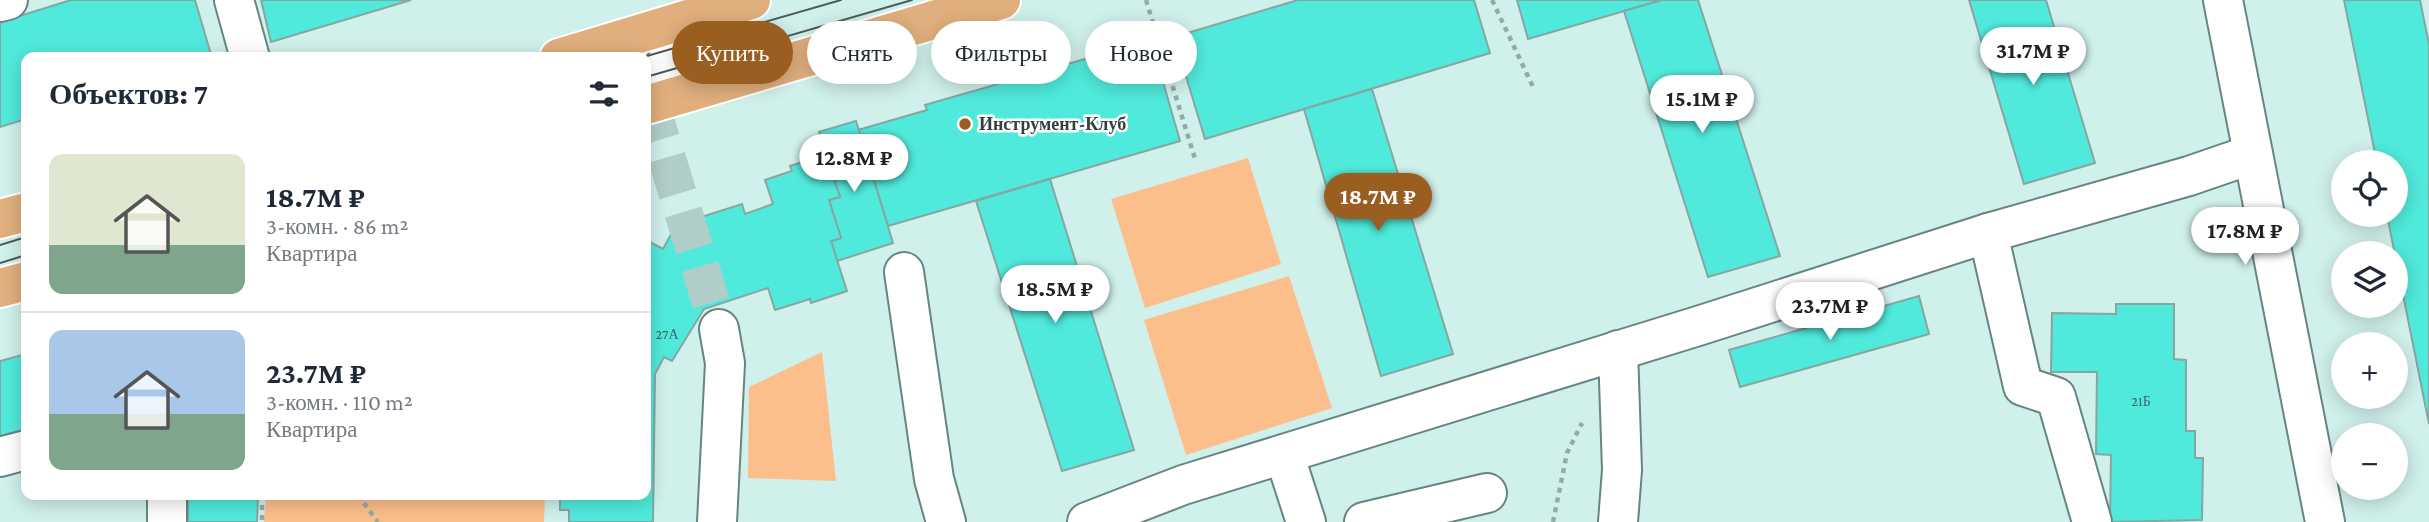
<!DOCTYPE html>
<html lang="ru">
<meta charset="utf-8">
<style>
body{margin:0;font-family:"Crimson Pro",serif;background:#f2f2f3;color:#1f2937;height:100vh;display:flex;flex-direction:column;font-size:26px;white-space:nowrap}
*{box-sizing:border-box;margin:0}
p{font-size:23px;color:#747a83}
.icon{flex:none;width:38px;height:38px;fill:none;stroke:currentColor;stroke-width:2;stroke-linecap:round;stroke-linejoin:round}
.map{position:relative;flex:1;overflow:hidden}
.details{position:absolute;left:21px;top:52px;width:630px;height:448px;display:flex;flex-direction:column;background:#fff;border-radius:14px;box-shadow:0 4px 18px #0003}
.details>*{flex:none}
.banner{position:absolute;left:672px;top:21px;width:665px;height:63px;display:flex;gap:14px}
.fabs{position:absolute;left:2331px;top:150px;display:grid;gap:14px}
.fabs a{display:grid;place-items:center;width:77px;height:77px;border-radius:50%;background:#fff;box-shadow:0 4px 18px #0003;font-size:35px}
.price{position:absolute;translate:-50% -60px;padding:0 16px;border-radius:24px;background:#fff;color:#222;font-size:23px;line-height:46px;filter:drop-shadow(0 2px 4px #0008)}
.price::after{content:'';position:absolute;left:50%;top:42px;width:21px;height:16px;margin-left:-10px;background:inherit;clip-path:polygon(0 0,100% 0,50% 100%)}
.price.active{background:#9b5e21;color:#fff}
ul{padding:0;list-style:none}
li{display:flex;align-items:center;gap:21px;height:175px;padding:0 28px}
li+li{border-top:2px solid #e0e1e3}
li span{display:grid;place-items:center;flex:none;width:196px;height:140px;border-radius:14px;color:#555}
li>.icon{margin-inline-start:auto}
span .icon{width:84px;height:84px;fill:#fffc;stroke-width:1}
li b{font-size:30px}
h2{display:flex;justify-content:space-between;align-items:center;height:84px;padding:0 28px;font-size:30px}
.pill{padding:0 24px;border-radius:32px;background:#fff;box-shadow:0 4px 18px #0003;font-size:24px;line-height:63px}
.pill.active{background:#9b5e21;color:#fff}
.map>svg:first-child{display:block}
.green{fill:#fcbf8b}
.building{fill:#50eadc;stroke:#87a6a2;stroke-width:2}
.lines{fill:none;stroke-linecap:round;stroke-linejoin:round}
.minor-tunnel{stroke:#b1cdc9;stroke-width:38;stroke-dasharray:38 19;stroke-linecap:butt}
.minor-casing{stroke:#678581;stroke-width:42}
.major-casing{stroke:#fff;stroke-width:42}
.path{stroke:#92aba7;stroke-width:4.5;stroke-dasharray:5 5;stroke-linecap:butt}
.minor{stroke:#fff;stroke-width:38}
.major{stroke:#e0af7d;stroke-width:38}
.tram{stroke:#4c5c5a;stroke-width:2}
.poi-dot{fill:#9b5e21;stroke:#fff;stroke-width:2.5}
.labels{text-anchor:middle;dominant-baseline:central;stroke-width:5;stroke-linejoin:round;paint-order:stroke}
.number-label{font-size:14px;fill:#3a6a66}
.poi-label{font-size:18px;font-weight:bold;fill:#33403e;stroke:#fff;text-anchor:start}
</style>
<div class="map">
<svg width="2429" height="522" viewBox="0 0 2429 522">
<rect width="100%" height="100%" fill="#d0f0ec"/>
<g class="green">
<path d="M 1248,158 L 1281,264 L 1145,308 L 1111,199 Z"/>
<path d="M 1289,276 L 1332,408 L 1186,455 L 1144,320 Z"/>
<path d="M 822,352 L 836,481 L 748,478 L 749,387 Z"/>
<path d="M 266,495 L 545,495 L 544,522 L 264,522 Z"/>
</g>
<g class="building">
<path d="M 71,0 L 195,0 L 212,58 L 26,58 L 26,119 L 0,127 L 0,22 Z"/>
<path d="M 261,0 L 411,0 L 271,42 Z"/>
<path d="M 1298,0 L 1474,0 L 1490,53 L 1205,139 L 1174,37 Z"/>
<path d="M 1517,0 L 1662,0 L 1528,39 Z"/>
<path d="M 1662,0 L 1698,0 L 1780,256 L 1708,277 L 1624,11 Z"/>
<path d="M 1969,0 L 2046,0 L 2095,163 L 2024,184 Z"/>
<path d="M 2344,0 L 2420,0 L 2429,44 L 2429,424 L 2387,215 L 2396,215 L 2396,163 L 2377,163 Z"/>
<path d="M 1151,40 L 1180,141 L 888,226 L 858,130 L 927,110 L 925,105 Z"/>
<path d="M 1372,89 L 1453,354 L 1381,376 L 1304,109 Z"/>
<path d="M 856,121 L 893,243 L 837,261 L 831,241 L 841,238 L 829,200 L 840,197 L 819,132 Z"/>
<path d="M 826,155 L 840,197 L 829,200 L 841,238 L 831,241 L 847,291 L 811,303 L 810,299 L 775,310 L 768,288 L 704,309 L 672,361 L 664,357 L 655,374 L 653,522 L 569,522 L 569,510 L 560,510 L 560,495 L 646,495 L 646,240 L 663,249 L 676,225 L 742,204 L 745,214 L 773,204 L 765,180 L 792,171 L 790,166 Z"/>
<path d="M 1050,179 L 1134,450 L 1062,471 L 976,201 Z"/>
<path d="M 1919,296 L 1929,334 L 1740,387 L 1729,350 Z"/>
<path d="M 2116,304 L 2174,304 L 2174,359 L 2186,360 L 2186,431 L 2195,431 L 2195,458 L 2203,458 L 2202,520 L 2110,522 L 2111,455 L 2096,454 L 2097,372 L 2051,372 L 2052,313 L 2116,314 Z"/>
<path d="M 26,354 L 26,429 L 0,436 L 0,361 Z"/>
<path d="M 188,495 L 258,495 L 257,522 L 188,522 Z"/>
</g>
<g class="lines">
<path class="minor-tunnel" d="M 650,103 L 719,329"/>
<g class="minor-casing">
<g id="minor">
<path d="M 234,0 L 250,58"/>
<path d="M 2223,0 L 2325,522"/>
<path d="M 0,2 L 8,0"/>
<path d="M 650,103 L 660,73 L 695,17"/>
<path d="M 1988,233 L 2023,386 L 2056,397 L 2092,522"/>
<path d="M 904,272 L 934,479 L 946,522"/>
<path d="M 1618,350 L 1622,470 L 1618,522"/>
<path d="M 1284,454 L 1306,522"/>
<path d="M 0,457 L 26,450"/>
<path d="M 167,495 L 167,522"/>
<path d="M 717,522 L 725,363 L 719,329"/>
<path d="M 1087,522 L 1183,485 L 1698,326 L 1988,233 L 2189,176 L 2253,154"/>
<path d="M 1364,522 L 1487,493"/>
</g>
</g>
<g class="major-casing">
<g id="major">
<path d="M 559,58 L 751,0"/>
<path d="M 646,105 L 1001,0"/>
<path d="M 0,219 L 26,212"/>
<path d="M 0,288 L 26,281"/>
</g>
</g>
<g class="path">
<path d="M 1146,0 L 1196,162"/>
<path d="M 1492,0 L 1534,89"/>
<path d="M 262,495 L 262,522"/>
<path d="M 358,495 L 378,522"/>
<path d="M 1553,522 L 1567,453 L 1582,423"/>
</g>
<use href="#minor" class="minor"/>
<use href="#major" class="major"/>
<g class="tram">
<path d="M 640,58 L 841,0"/>
<path d="M 646,77 L 912,0"/>
<path d="M 0,245 L 26,237"/>
<path d="M 0,263 L 26,255"/>
</g>
</g>
<circle class="poi-dot" cx="965" cy="124" r="7"/>
<g class="labels">
<g class="number-label">
<text x="667" y="334">27А</text>
<text x="2141" y="401">21Б</text>
</g>
<g class="poi-label">
<text x="979" y="124">Инструмент-Клуб</text>
</g>
</g>
</svg>
<div class="fabs">
<a><svg class="icon" aria-label="locate" viewBox="0 0 24 24"><circle cx="12" cy="12" r="6"/><path d="M12 2v4M12 18v4M2 12h4M18 12h4"/></svg></a>
<a><svg class="icon" aria-label="layers" viewBox="0 0 24 24"><path d="M12 4l9 5-9 5-9-5zM3 14l9 5 9-5"/></svg></a>
<a>+</a>
<a>−</a>
</div>
<b class="price" style="left:2033px;top:87px">31.7M ₽</b>
<b class="price" style="left:1702px;top:135px">15.1M ₽</b>
<b class="price" style="left:854px;top:194px">12.8M ₽</b>
<b class="price active" style="left:1378px;top:233px">18.7M ₽</b>
<b class="price" style="left:2245px;top:267px">17.8M ₽</b>
<b class="price" style="left:1055px;top:325px">18.5M ₽</b>
<b class="price" style="left:1830px;top:342px">23.7M ₽</b>
<div class="banner">
<a class="pill active">Купить</a>
<a class="pill">Снять</a>
<a class="pill">Фильтры</a>
<a class="pill">Новое</a>
</div>
<section class="details">
<h2>Объектов: 7<svg class="icon" aria-label="filters" viewBox="0 0 24 24"><path d="M4 7h16M4 17h16"/><circle cx="9" cy="7" r="2"/><circle cx="15" cy="17" r="2"/></svg></h2>
<ul>
<li><span style="background:linear-gradient(#dfe7d0 65%,#7fa58c 0)"><svg class="icon" aria-label="home" viewBox="0 0 24 24"><path d="M3 11l9-7 9 7M6 9v11h12V9"/></svg></span><div><b>18.7M ₽</b><p>3-комн. · 86 m²</p><p>Квартира</p></div></li>
<li><span style="background:linear-gradient(#a9c7e8 60%,#7fa58c 0)"><svg class="icon" aria-label="home" viewBox="0 0 24 24"><path d="M3 11l9-7 9 7M6 9v11h12V9"/></svg></span><div><b>23.7M ₽</b><p>3-комн. · 110 m²</p><p>Квартира</p></div></li>
</ul>
</section>
</div>
